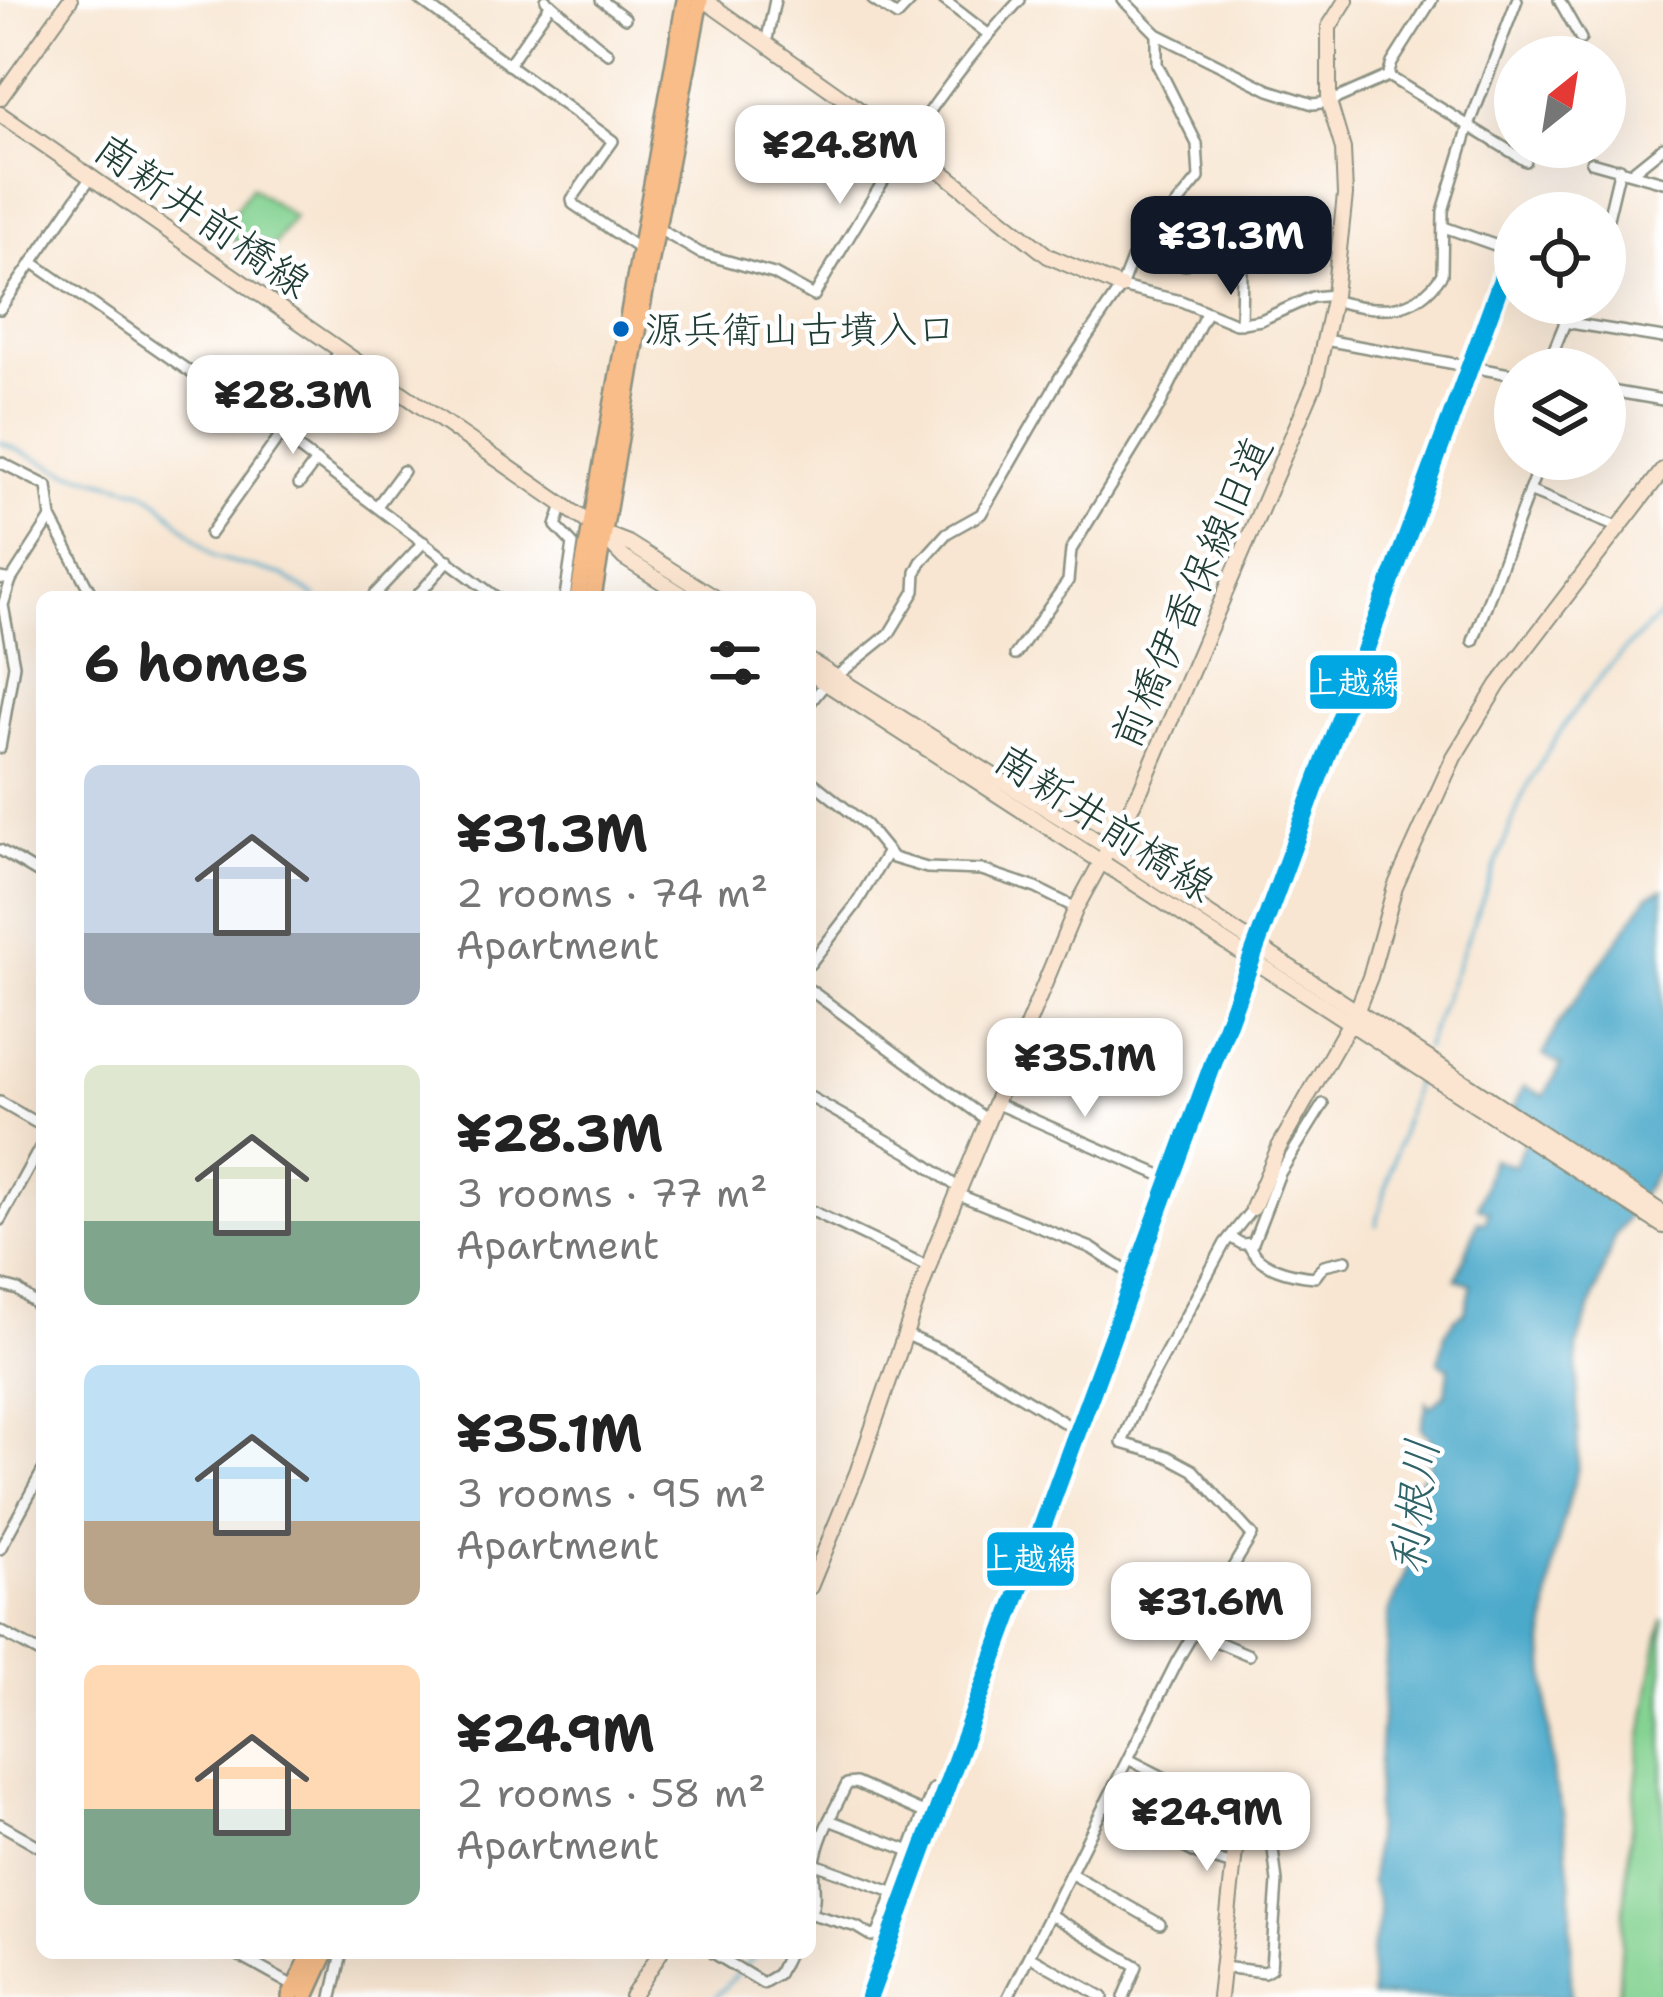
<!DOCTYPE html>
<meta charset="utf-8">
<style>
body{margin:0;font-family:"Shantell Sans","Klee One",sans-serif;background:#f2f2f2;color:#222;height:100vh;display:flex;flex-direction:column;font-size:45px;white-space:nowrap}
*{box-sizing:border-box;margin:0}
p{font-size:39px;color:#767676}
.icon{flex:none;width:66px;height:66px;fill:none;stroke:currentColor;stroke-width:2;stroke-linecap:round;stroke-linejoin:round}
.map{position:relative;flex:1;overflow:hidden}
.sheet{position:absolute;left:36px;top:591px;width:780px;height:1368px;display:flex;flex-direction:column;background:#fff;border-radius:18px;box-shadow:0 12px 48px #0002}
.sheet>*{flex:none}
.needle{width:78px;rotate:30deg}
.tools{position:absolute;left:1494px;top:36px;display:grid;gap:24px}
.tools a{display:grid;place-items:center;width:132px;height:132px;border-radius:50%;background:#fff;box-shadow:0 12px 48px #0002;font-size:60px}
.price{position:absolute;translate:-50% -102px;padding:0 27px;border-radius:24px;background:#fff;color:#222;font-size:39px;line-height:78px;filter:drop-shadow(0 3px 6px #0008)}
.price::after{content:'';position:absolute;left:50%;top:72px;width:36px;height:27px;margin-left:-18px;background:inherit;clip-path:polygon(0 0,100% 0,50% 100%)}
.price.selected{background:#111827;color:#fff}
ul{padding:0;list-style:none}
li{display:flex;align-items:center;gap:36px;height:300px;padding:0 48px}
li span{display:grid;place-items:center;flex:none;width:336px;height:240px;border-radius:18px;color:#555}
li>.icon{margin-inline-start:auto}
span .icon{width:144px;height:144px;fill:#fffc;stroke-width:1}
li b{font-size:51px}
h2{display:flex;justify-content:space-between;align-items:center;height:144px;padding:0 48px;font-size:51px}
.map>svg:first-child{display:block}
.green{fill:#85d393;stroke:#528864;stroke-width:3}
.water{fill:#4ba9ca;stroke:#35737f;stroke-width:3}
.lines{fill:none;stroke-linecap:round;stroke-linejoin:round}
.stream{stroke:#4ba9ca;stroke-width:3}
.street-casing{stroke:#8c9283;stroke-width:14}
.secondary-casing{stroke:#8c9283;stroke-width:18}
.primary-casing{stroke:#8c9283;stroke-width:20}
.street{stroke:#fff;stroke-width:9}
.secondary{stroke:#fce5d0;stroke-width:14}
.primary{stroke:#f8bd89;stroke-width:15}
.rail-1-casing{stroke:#fff;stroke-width:27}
.rail-1{stroke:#00a7e3;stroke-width:18}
.bus-dot{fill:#0065bd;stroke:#fff;stroke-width:4.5}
.labels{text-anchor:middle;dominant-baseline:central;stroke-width:9;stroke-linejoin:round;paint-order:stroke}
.bus-label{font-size:39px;fill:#1f3d34;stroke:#fff;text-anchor:start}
.street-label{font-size:42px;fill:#1f3d34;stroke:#fff}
.water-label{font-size:45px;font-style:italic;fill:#2e6368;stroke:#fff}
.line-badge{stroke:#fff;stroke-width:4.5}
.badge-label{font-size:33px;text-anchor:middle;font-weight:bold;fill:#fff}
</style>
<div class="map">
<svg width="1663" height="1997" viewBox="0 0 1663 1997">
<rect width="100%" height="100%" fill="#fff"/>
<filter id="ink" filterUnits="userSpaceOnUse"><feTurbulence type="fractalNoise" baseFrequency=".00833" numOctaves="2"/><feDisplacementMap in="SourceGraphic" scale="24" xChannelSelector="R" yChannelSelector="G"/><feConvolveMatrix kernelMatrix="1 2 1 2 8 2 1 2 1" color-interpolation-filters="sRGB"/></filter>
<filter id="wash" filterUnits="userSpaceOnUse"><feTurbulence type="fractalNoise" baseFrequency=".004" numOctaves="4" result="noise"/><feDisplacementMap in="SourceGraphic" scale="48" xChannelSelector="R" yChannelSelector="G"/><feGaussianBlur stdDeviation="2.7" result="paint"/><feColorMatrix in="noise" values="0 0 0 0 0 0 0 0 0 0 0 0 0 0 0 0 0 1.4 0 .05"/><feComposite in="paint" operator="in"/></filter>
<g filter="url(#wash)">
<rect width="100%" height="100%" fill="#f8e6d2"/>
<g class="green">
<path d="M 251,187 L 294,217 L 264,260 L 221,230 Z"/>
<path d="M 1663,1618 L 1663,1997 L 1618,1997 C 1626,1869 1636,1743 1663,1618 Z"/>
</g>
<path class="water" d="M 1663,889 L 1663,1161 L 1614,1238 L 1577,1348 L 1578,1467 L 1554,1557 L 1544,1645 L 1553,1779 L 1563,1812 L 1571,1888 L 1571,1997 L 1372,1997 C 1372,1983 1369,1968 1371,1955 C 1376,1922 1386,1917 1371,1883 L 1389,1610 L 1405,1577 L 1416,1520 L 1409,1513 L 1409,1494 L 1428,1469 L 1431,1438 L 1421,1429 L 1427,1402 L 1431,1407 L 1446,1393 L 1449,1368 L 1439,1362 L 1445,1334 L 1455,1318 L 1465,1312 L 1471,1284 L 1456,1279 L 1478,1221 L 1485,1222 L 1489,1211 L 1478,1207 L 1492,1159 L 1514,1166 L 1527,1136 L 1505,1125 L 1524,1086 L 1544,1096 L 1561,1065 L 1543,1055 L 1557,1026 L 1649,895 Z"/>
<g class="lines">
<g class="stream">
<path d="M 0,442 L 64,471 L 142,491 L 158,501 L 214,557 L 284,576 L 316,597"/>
<path d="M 1425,1048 L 1522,797 C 1557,728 1605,664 1663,613"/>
<path d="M 1376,1225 L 1417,1074"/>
<path d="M 715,1997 L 758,1953"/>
</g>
</g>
</g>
<g filter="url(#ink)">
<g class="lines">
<g class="street-casing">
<g id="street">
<path d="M 420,0 L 613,141 L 572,199 L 573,204 L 641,250"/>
<path d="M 546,0 C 569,18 584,36 608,53"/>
<path d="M 601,0 L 625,18"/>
<path d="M 873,0 L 897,16 L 912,0"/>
<path d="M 944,0 L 988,34"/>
<path d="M 1123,0 L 1157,34 L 1269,90 L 1313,104 L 1329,102 L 1388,76 L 1526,161"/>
<path d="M 1559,0 L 1581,39"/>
<path d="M 766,44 L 775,0"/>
<path d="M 508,65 L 551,4"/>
<path d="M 1388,76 L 1392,63 L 1432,0"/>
<path d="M 1591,162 L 1663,182"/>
<path d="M 1632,172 L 1663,147"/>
<path d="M 1444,227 L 1503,248"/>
<path d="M 657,228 L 700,253 L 774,274 L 814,296 C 876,190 935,91 1020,0"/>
<path d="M 1605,231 L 1620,168"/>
<path d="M 1136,255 L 1185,265"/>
<path d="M 32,262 L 281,435 L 496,597"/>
<path d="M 1121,287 L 1181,301 L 1236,324 L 1261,320 L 1312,297 L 1334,295"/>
<path d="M 1332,300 C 1375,312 1414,317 1442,274 L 1443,211 L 1469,126 L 1517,0"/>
<path d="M 0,309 L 91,177"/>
<path d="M 1564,322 L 1663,338"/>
<path d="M 1241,324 L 1242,266 L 1256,230"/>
<path d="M 1325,340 L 1515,375"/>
<path d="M 1546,369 L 1573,303"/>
<path d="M 1605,390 L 1663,400"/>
<path d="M 0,462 L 47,486 L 51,518"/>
<path d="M 299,484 L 316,461"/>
<path d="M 1529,491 L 1617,527"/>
<path d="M 563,505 L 556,526 L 573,544 L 565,597"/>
<path d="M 377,506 L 403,471"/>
<path d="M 210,534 L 340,351"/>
<path d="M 0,578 L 11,580 L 51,518 L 93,597"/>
<path d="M 373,596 L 424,542"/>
<path d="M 416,597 L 449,560"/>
<path d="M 1473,641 L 1541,459"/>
<path d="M 1015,655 L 1068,581 L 1071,550 L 1159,407 L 1206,313"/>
<path d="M 810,703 L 822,688 L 889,634 L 915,591 L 916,572 L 921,562 L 947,533 L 981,514 L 1060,377 L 1121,287 L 1132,259 L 1199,178 L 1197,144 L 1157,64 L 1157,34"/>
<path d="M 0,748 L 14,665 L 3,605 L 11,580"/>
<path d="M 810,780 L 866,825 L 893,858 L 927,868 L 982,870 L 1036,888 L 1076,908"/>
<path d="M 0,850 L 42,875"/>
<path d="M 810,964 L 855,906 L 887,853"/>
<path d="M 810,990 L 987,1120"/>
<path d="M 810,1097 L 909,1153 L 959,1188"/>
<path d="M 0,1102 L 42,1126"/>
<path d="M 995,1103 L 1158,1174"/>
<path d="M 957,1194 L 1091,1248 L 1125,1270"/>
<path d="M 810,1210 L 929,1267"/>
<path d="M 0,1220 L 42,1144"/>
<path d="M 1230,1237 L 1242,1244 L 1253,1243 L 1280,1173 L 1323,1104"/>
<path d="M 1249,1245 C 1258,1268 1292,1275 1315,1277 L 1324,1265 L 1346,1260"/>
<path d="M 0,1285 L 18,1290 L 42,1309"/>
<path d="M 907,1335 L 958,1358 L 1068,1425"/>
<path d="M 0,1549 L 42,1472"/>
<path d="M 0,1631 L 42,1654"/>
<path d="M 1194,1632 L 1249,1655"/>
<path d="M 1128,1759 L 1228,1810 L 1270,1824 L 1277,1882 L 1271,1968 L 1264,1972 L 1222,1967"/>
<path d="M 1104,1805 L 1197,1854 L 1233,1865"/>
<path d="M 829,1820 L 910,1851"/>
<path d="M 0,1824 L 42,1848"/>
<path d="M 815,1864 L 895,1893"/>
<path d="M 1070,1873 L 1160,1924"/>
<path d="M 811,1914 L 857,1927 L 872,1936 L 878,1934 L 933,1789"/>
<path d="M 1049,1914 L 1137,1966 L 1124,1997"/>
<path d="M 810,1915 C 818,1897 812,1885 814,1867 C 818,1836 834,1811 847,1784 L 856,1783 L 924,1813"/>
<path d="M 234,1953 L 297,1988"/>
<path d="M 713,1953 L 763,1983 L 778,1974 L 788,1953"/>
<path d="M 1029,1956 L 1103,1997"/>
<path d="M 332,1997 L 342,1953"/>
<path d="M 1008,1997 L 1177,1661 L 1252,1535 L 1193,1470 L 1167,1456 L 1122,1443 L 1138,1404 L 1225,1243 L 1253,1208"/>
</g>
</g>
<g class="secondary-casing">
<g id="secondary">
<path d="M 704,0 L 905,142 L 1048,256 L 1121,287"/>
<path d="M 0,98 L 70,0"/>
<path d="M 0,114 L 592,525 L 624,558 L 686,597"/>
<path d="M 610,536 L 628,543 L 714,597"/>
<path d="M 810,661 L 1109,848 L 1663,1213"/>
<path d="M 810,673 L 1663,1226"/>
<path d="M 1253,1208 L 1279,1147 L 1357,1010 L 1370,977 L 1395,887 L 1454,757 L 1498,685 L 1663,470"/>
<path d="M 810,1587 L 857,1473 L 935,1248 L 1076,908 L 1141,789 L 1315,383 L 1334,295 L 1345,195 L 1343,149 L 1329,102 L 1329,27 L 1346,0"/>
<path d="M 632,1997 L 660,1953"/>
<path d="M 1219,1997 L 1242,1787"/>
</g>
</g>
<g class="primary-casing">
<g id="primary">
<path d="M 578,597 L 685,0"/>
<path d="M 593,597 L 643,302 L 700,0"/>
<path d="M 290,1997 L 311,1953"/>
<path d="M 306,1997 L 326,1953"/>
</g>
</g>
<use href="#street" class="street"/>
<use href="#secondary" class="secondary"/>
<use href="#primary" class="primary"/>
<g class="rail-1-casing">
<path id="rail-1" d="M 869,1997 L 1515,244"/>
</g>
<use href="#rail-1" class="rail-1"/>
</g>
</g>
<circle class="bus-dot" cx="621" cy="329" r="10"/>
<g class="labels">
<g class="bus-label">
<text x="644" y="329">源兵衛山古墳入口</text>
</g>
<g class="street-label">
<text transform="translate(203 215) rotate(35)">南新井前橋線</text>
<text transform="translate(1191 592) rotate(-66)">前橋伊香保線旧道</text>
<text transform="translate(1105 822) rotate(33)">南新井前橋線</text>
</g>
<g class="water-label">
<text transform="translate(1414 1506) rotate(-83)">利根川</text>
</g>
</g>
<g class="line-badge">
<rect x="1308" y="653" width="91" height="58" rx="12" fill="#00a7e3"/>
<rect x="985" y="1530" width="91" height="58" rx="12" fill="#00a7e3"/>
</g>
<g class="badge-label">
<text x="1354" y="694">上越線</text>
<text x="1030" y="1570">上越線</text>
</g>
</svg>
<div class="tools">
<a><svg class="needle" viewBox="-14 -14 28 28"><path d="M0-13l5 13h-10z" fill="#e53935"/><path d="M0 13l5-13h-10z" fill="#767676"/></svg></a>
<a><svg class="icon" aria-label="locate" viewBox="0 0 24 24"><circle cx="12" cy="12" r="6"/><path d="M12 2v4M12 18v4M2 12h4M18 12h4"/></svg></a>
<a><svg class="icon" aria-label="layers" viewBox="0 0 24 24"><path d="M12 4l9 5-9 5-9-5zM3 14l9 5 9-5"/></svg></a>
</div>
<b class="price" style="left:840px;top:207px">¥24.8M</b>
<b class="price selected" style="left:1231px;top:298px">¥31.3M</b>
<b class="price" style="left:293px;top:457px">¥28.3M</b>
<b class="price" style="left:1085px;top:1120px">¥35.1M</b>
<b class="price" style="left:1211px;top:1664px">¥31.6M</b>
<b class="price" style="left:1207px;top:1874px">¥24.9M</b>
<section class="sheet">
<h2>6 homes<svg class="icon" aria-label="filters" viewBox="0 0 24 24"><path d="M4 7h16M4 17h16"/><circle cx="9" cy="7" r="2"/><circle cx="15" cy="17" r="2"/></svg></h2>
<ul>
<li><span style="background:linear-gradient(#c9d6e8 70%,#9aa5b1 0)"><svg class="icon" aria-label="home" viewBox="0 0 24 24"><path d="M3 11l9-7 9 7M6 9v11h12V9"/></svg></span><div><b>¥31.3M</b><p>2 rooms · 74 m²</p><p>Apartment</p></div></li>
<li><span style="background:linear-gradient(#dfe7d0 65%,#7fa58c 0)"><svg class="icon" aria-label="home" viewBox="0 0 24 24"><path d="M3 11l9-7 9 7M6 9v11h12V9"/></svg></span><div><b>¥28.3M</b><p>3 rooms · 77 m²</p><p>Apartment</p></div></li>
<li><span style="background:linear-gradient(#bfe0f5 65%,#b9a48a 0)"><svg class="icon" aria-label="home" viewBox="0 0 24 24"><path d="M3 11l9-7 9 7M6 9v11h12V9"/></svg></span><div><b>¥35.1M</b><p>3 rooms · 95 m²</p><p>Apartment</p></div></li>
<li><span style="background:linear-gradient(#ffd9b3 60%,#7fa58c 0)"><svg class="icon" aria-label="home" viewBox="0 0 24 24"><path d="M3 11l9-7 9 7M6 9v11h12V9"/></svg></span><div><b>¥24.9M</b><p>2 rooms · 58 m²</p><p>Apartment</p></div></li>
</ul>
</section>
</div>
